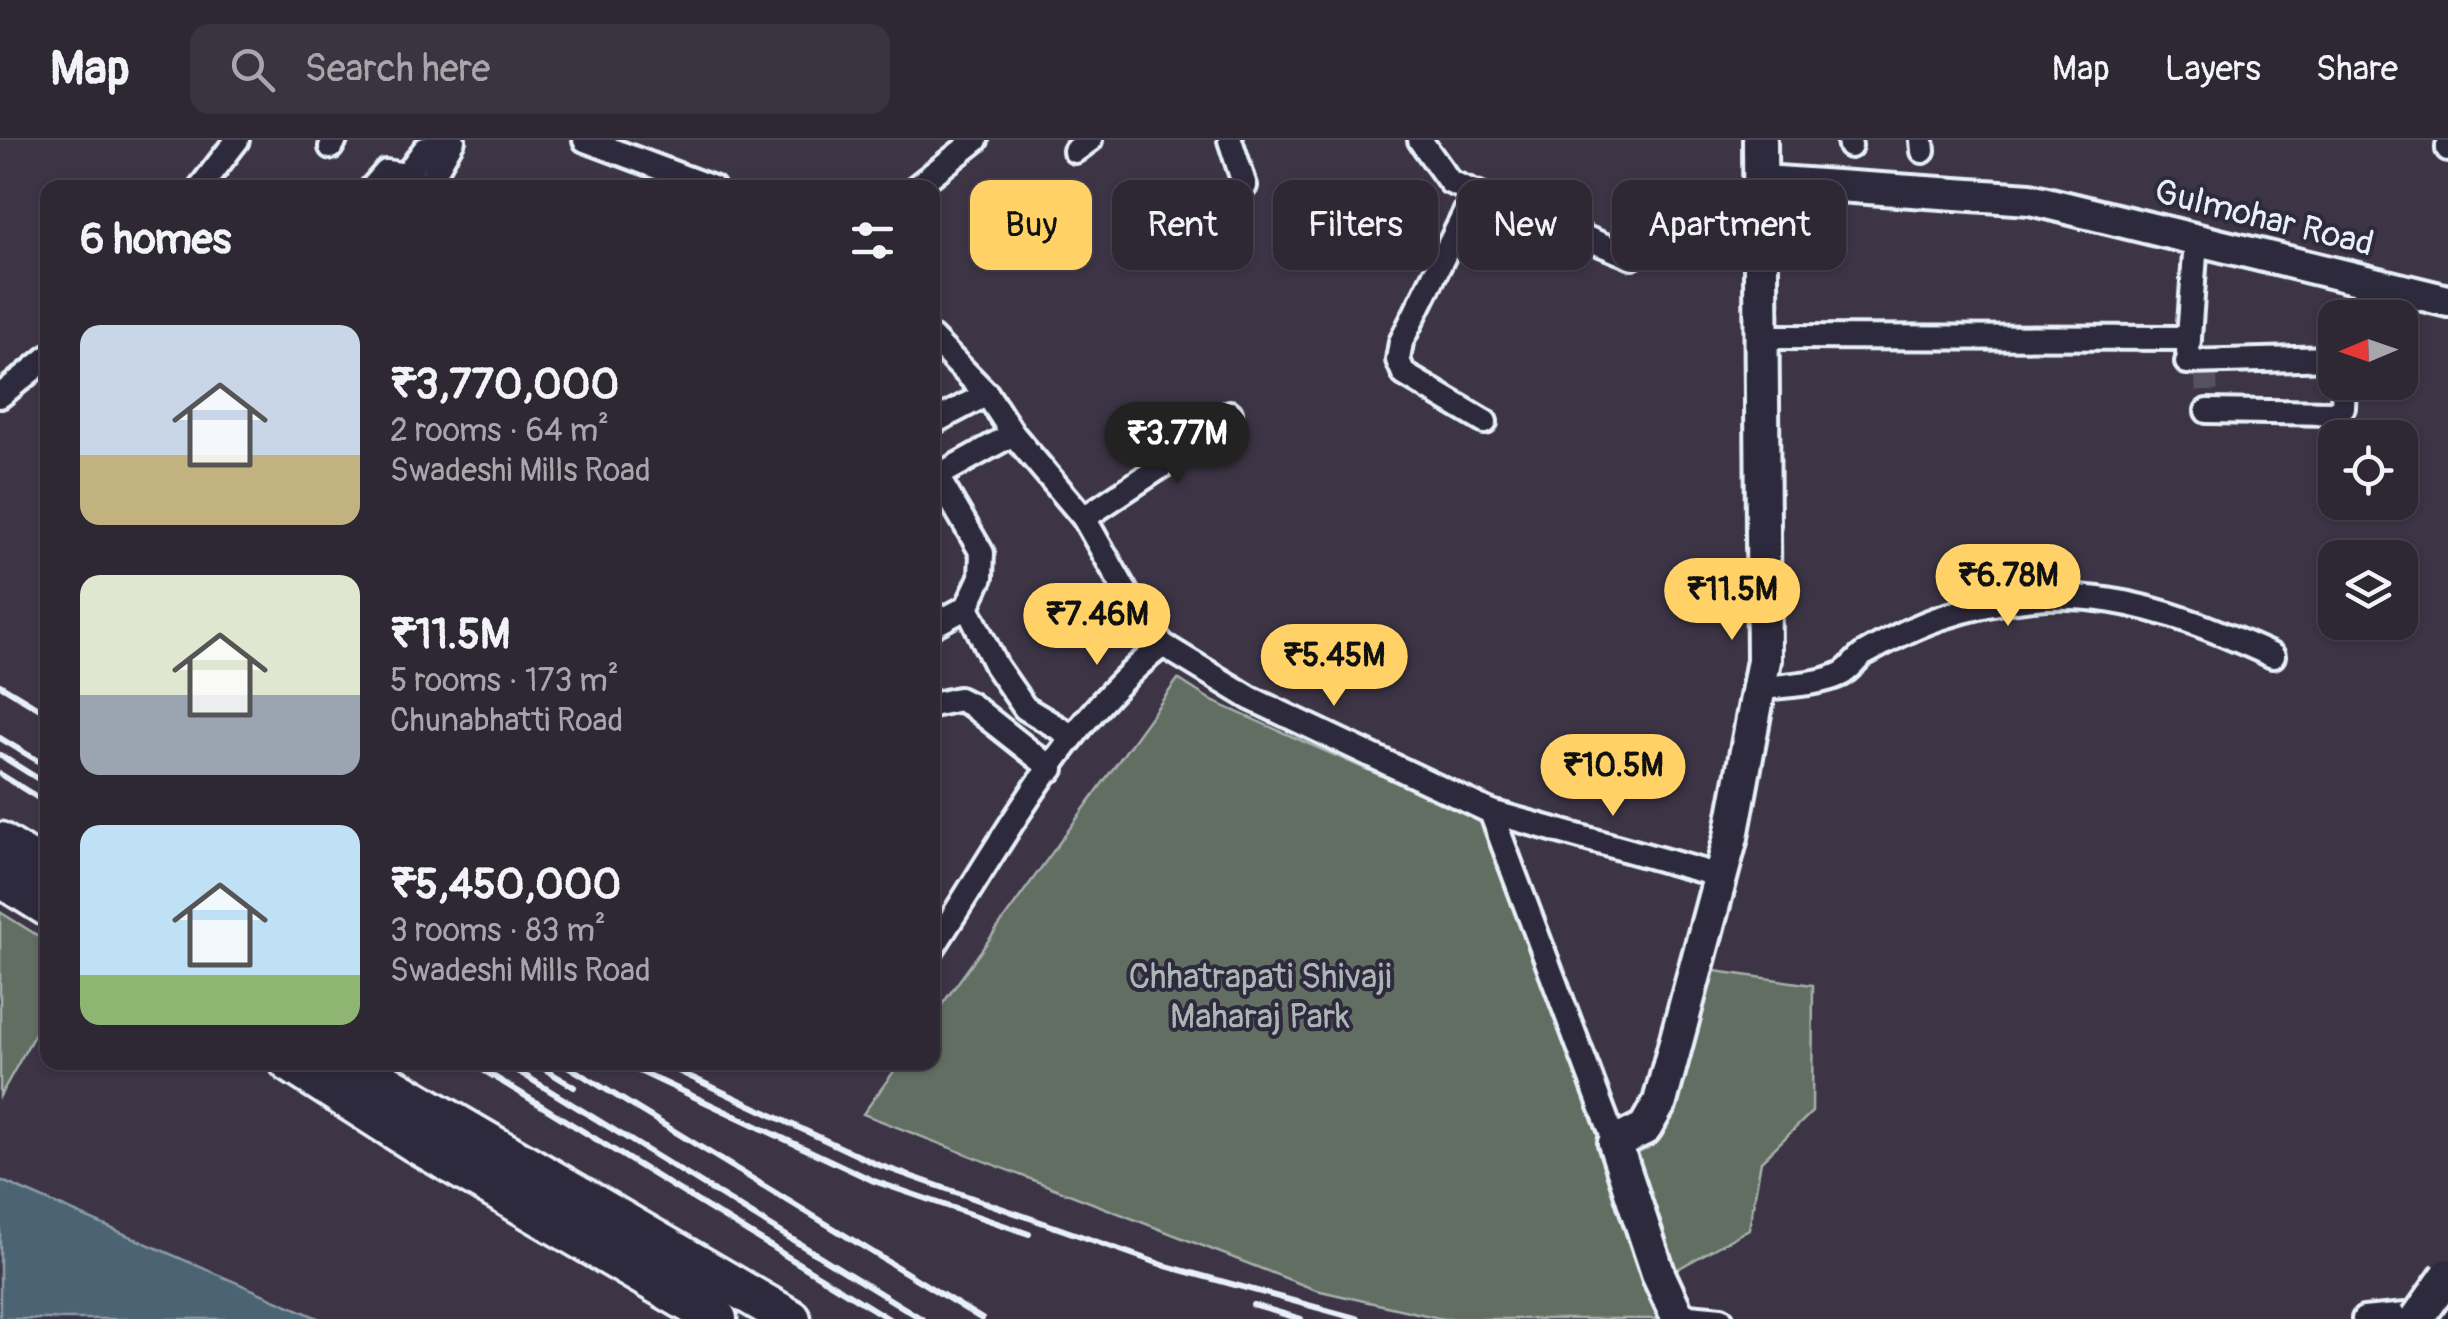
<!DOCTYPE html>
<meta charset="utf-8">
<style>
body{margin:0;font-family:Pangolin,sans-serif;background:#3a3440;color:#f1f3f6;height:100vh;display:flex;flex-direction:column;font-size:38px;white-space:nowrap}
*{box-sizing:border-box;margin:0}
p{font-size:32px;color:#a7a6ac}
.icon{flex:none;width:55px;height:55px;fill:none;stroke:currentColor;stroke-width:2;stroke-linecap:round;stroke-linejoin:round}
.map{position:relative;flex:1;overflow:hidden}
.sheet{position:absolute;left:40px;top:40px;width:900px;height:890px;display:flex;flex-direction:column;background:#2e2834;border-radius:20px;box-shadow:0 2px 8px #0004,0 0 0 2px #49444f}
.sheet>*{flex:none}
.guide{position:absolute;left:970px;top:40px;width:950px;height:90px;display:flex;gap:20px}
.needle{width:65px;rotate:268deg}
.controls{position:absolute;left:2318px;top:160px;display:grid;gap:20px}
.controls a{display:grid;place-items:center;width:100px;height:100px;border-radius:20px;background:#2e2834;box-shadow:0 2px 8px #0004,0 0 0 2px #49444f;font-size:50px}
.price{position:absolute;translate:-50% -85px;padding:0 22px;border-radius:35px;background:#ffd166;color:#111;font-size:32px;line-height:65px;filter:drop-shadow(0 2px 5px #0008)}
.price::after{content:'';position:absolute;left:50%;top:60px;width:30px;height:22px;margin-left:-15px;background:inherit;clip-path:polygon(0 0,100% 0,50% 100%)}
.price.current{background:#222;color:#fff}
ul{padding:0;list-style:none}
li{display:flex;align-items:center;gap:30px;height:250px;padding:0 40px}
li span{display:grid;place-items:center;flex:none;width:280px;height:200px;border-radius:20px;color:#555}
li>.icon{margin-inline-start:auto}
span .icon{width:120px;height:120px;fill:#fffc;stroke-width:1}
li b{font-size:42px}
h2{display:flex;justify-content:space-between;align-items:center;height:120px;padding:0 40px;font-size:42px}
.chip{padding:0 35px;border-radius:20px;background:#2e2834;box-shadow:0 2px 8px #0004,0 0 0 2px #49444f;font-size:35px;line-height:90px}
.chip.current{background:#ffd166;color:#111}
header{display:flex;align-items:center;gap:60px;box-sizing:border-box;height:140px;padding:0 50px;background:#2e2834;border-bottom:2px solid #49444f}
header strong{font-size:48px}
nav{display:flex;gap:55px;margin-inline-start:auto;font-size:35px}
.search{width:700px;height:90px;background:#3a3440;display:flex;align-items:center;gap:25px;box-sizing:border-box;padding:0 35px;border-radius:20px;color:#a7a6ac;font-size:38px}
.map>svg:first-child{display:block}
.green{fill:#636e62;stroke:#a6b0ad;stroke-width:2.5}
.water{fill:#4b6472;stroke:#8a9ca8;stroke-width:2.5}
.lines{fill:none;stroke-linecap:round;stroke-linejoin:round}
.minor-tunnel{stroke:#575161;stroke-width:22;stroke-dasharray:22 11;stroke-linecap:butt}
.minor-casing{stroke:#e8f1f8;stroke-width:30}
.tertiary-casing{stroke:#e8f1f8;stroke-width:38}
.secondary-casing{stroke:#e8f1f8;stroke-width:40}
.primary-casing{stroke:#e8f1f8;stroke-width:45}
.minor{stroke:#2f2a3d;stroke-width:22}
.tertiary{stroke:#2f2a3d;stroke-width:30}
.secondary{stroke:#2f2a3d;stroke-width:32}
.primary{stroke:#2f2a3d;stroke-width:38}
.rail{stroke:#e8f1f8;stroke-width:6}
.secondary-bridge-casing{stroke:#e8f1f8;stroke-width:40;stroke-linecap:butt}
.secondary-bridge{stroke:#2f2a3d;stroke-width:32}
.labels{text-anchor:middle;dominant-baseline:central;stroke-width:8;stroke-linejoin:round;paint-order:stroke}
.street-label{font-size:35px;fill:#e8f1f8;stroke:#2f2a3d}
.park-label{font-size:35px;fill:#acb6b4;stroke:#2f2a3d}
</style>
<header>
<strong>Map</strong>
<div class="search"><svg class="icon" aria-label="search" viewBox="0 0 24 24"><circle cx="10" cy="10" r="6"/><path d="M15 15l6 6"/></svg>Search here</div>
<nav><a>Map</a><a>Layers</a><a>Share</a></nav>
</header>
<div class="map">
<svg width="2448" height="1179" viewBox="0 0 2448 1179">
<rect width="100%" height="100%" fill="#3d3546"/>
<filter id="ink" filterUnits="userSpaceOnUse"><feTurbulence type="fractalNoise" baseFrequency=".01" numOctaves="2"/><feDisplacementMap in="SourceGraphic" scale="20" xChannelSelector="R" yChannelSelector="G"/><feConvolveMatrix kernelMatrix="1 2 1 2 8 2 1 2 1" color-interpolation-filters="sRGB"/></filter>
<g filter="url(#ink)">
<g class="green">
<path d="M 1178,539 L 1214,562 L 1481,680 L 1603,1007 L 1661,1179 L 1443,1179 L 1316,1150 L 863,974 L 900,923 L 932,922 L 933,877 Z"/>
<path d="M 0,772 L 48,802 L 47,872 L 0,956 Z"/>
<path d="M 1708,830 L 1813,845 L 1812,972 L 1761,1021 L 1749,1089 L 1676,1130 L 1626,1009 Z"/>
</g>
<path class="water" d="M 0,1040 L 320,1179 L 0,1179 Z"/>
<g class="lines">
<path class="minor-tunnel" d="M 2206,229 L 2207,271"/>
<g class="minor-casing">
<g id="minor">
<path d="M 585,0 L 713,48"/>
<path d="M 1230,0 L 1245,46"/>
<path d="M 1420,0 L 1450,42 L 1632,117"/>
<path d="M 1849,0 L 1850,6"/>
<path d="M 1922,0 L 1923,11"/>
<path d="M 2448,6 L 2448,9"/>
<path d="M 331,7 L 335,0"/>
<path d="M 1075,11 L 1090,0"/>
<path d="M 406,35 L 420,43 L 429,42 L 453,0"/>
<path d="M 200,48 L 237,0"/>
<path d="M 372,48 L 386,32 L 406,35 L 425,9 L 451,3"/>
<path d="M 915,48 L 976,0"/>
<path d="M 1474,55 L 1401,202 L 1398,220 L 1404,234 L 1485,282"/>
<path d="M 1764,197 L 2189,198"/>
<path d="M 932,198 L 987,254 L 1013,294 L 1084,378 L 1140,477 L 1163,505 L 1250,558 L 1491,672 L 1615,1003"/>
<path d="M 2188,212 L 2196,100"/>
<path d="M 2187,222 L 2335,218"/>
<path d="M 0,256 L 48,217"/>
<path d="M 2207,271 L 2333,273 L 2343,267 L 2344,242"/>
<path d="M 932,283 L 987,254"/>
<path d="M 937,336 L 982,413 L 981,437 L 967,467 L 996,526 L 1025,568 L 1072,596"/>
<path d="M 932,339 L 1013,294"/>
<path d="M 1084,378 L 1219,288 L 1230,273"/>
<path d="M 932,486 L 967,467"/>
<path d="M 1758,549 C 1782,545 1819,545 1841,534 C 1850,530 1856,519 1864,514 C 1887,501 1916,486 1940,478 C 2070,435 2154,462 2273,516"/>
<path d="M 932,565 L 959,559 L 971,565 L 1052,629"/>
<path d="M 1491,672 L 1720,736"/>
<path d="M 932,809 C 1000,706 1065,580 1163,505"/>
<path d="M 1678,1175 L 1721,1179"/>
<path d="M 2364,1179 L 2448,1171"/>
</g>
</g>
<g class="tertiary-casing">
<path id="tertiary" d="M 1764,41 L 2030,59 L 2448,161"/>
</g>
<g class="secondary-casing">
<path id="secondary" d="M 1679,1179 L 1659,1136 L 1615,1003 L 1645,988 L 1660,962 L 1731,697 L 1764,520 L 1760,0"/>
</g>
<g class="primary-casing">
<g id="primary">
<path d="M 0,702 L 48,732"/>
<path d="M 0,737 L 48,767"/>
<path d="M 289,922 L 414,1002 L 717,1179"/>
<path d="M 350,922 L 791,1179"/>
</g>
</g>
<use href="#minor" class="minor"/>
<use href="#tertiary" class="tertiary"/>
<use href="#secondary" class="secondary"/>
<use href="#primary" class="primary"/>
<g class="rail">
<path d="M 0,545 L 48,574"/>
<path d="M 0,598 L 48,627"/>
<path d="M 0,615 L 48,645"/>
<path d="M 0,634 L 48,664"/>
<path d="M 470,922 L 889,1179"/>
<path d="M 503,922 L 922,1179"/>
<path d="M 533,922 L 574,947"/>
<path d="M 561,922 L 982,1179"/>
<path d="M 620,922 L 874,1041 L 1029,1094"/>
<path d="M 659,922 L 876,1024 L 1166,1126 L 1359,1179"/>
<path d="M 1253,1165 L 1301,1179"/>
</g>
<g class="secondary-bridge-casing">
<path id="secondary-bridge" d="M 2417,1179 L 2448,1135"/>
</g>
<use href="#secondary-bridge" class="secondary-bridge"/>
</g>
</g>
<g class="labels">
<g class="street-label">
<text transform="translate(2264 78) rotate(14)">Gulmohar Road</text>
</g>
<g class="park-label">
<text x="1260" y="837">Chhatrapati Shivaji<tspan x="1260" dy="40">Maharaj Park</tspan></text>
</g>
</g>
</svg>
<div class="controls">
<a><svg class="needle" viewBox="-14 -14 28 28"><path d="M0-13l5 13h-10z" fill="#e53935"/><path d="M0 13l5-13h-10z" fill="#a7a6ac"/></svg></a>
<a><svg class="icon" aria-label="locate" viewBox="0 0 24 24"><circle cx="12" cy="12" r="6"/><path d="M12 2v4M12 18v4M2 12h4M18 12h4"/></svg></a>
<a><svg class="icon" aria-label="layers" viewBox="0 0 24 24"><path d="M12 4l9 5-9 5-9-5zM3 14l9 5 9-5"/></svg></a>
</div>
<b class="price current" style="left:1177px;top:347px">₹3.77M</b>
<b class="price" style="left:2008px;top:489px">₹6.78M</b>
<b class="price" style="left:1732px;top:503px">₹11.5M</b>
<b class="price" style="left:1097px;top:528px">₹7.46M</b>
<b class="price" style="left:1334px;top:569px">₹5.45M</b>
<b class="price" style="left:1613px;top:679px">₹10.5M</b>
<div class="guide">
<a class="chip current">Buy</a>
<a class="chip">Rent</a>
<a class="chip">Filters</a>
<a class="chip">New</a>
<a class="chip">Apartment</a>
</div>
<section class="sheet">
<h2>6 homes<svg class="icon" aria-label="filters" viewBox="0 0 24 24"><path d="M4 7h16M4 17h16"/><circle cx="9" cy="7" r="2"/><circle cx="15" cy="17" r="2"/></svg></h2>
<ul>
<li><span style="background:linear-gradient(#c9d6e8 65%,#c2b280 0)"><svg class="icon" aria-label="home" viewBox="0 0 24 24"><path d="M3 11l9-7 9 7M6 9v11h12V9"/></svg></span><div><b>₹3,770,000</b><p>2 rooms · 64 m²</p><p>Swadeshi Mills Road</p></div></li>
<li><span style="background:linear-gradient(#dfe7d0 60%,#9aa5b1 0)"><svg class="icon" aria-label="home" viewBox="0 0 24 24"><path d="M3 11l9-7 9 7M6 9v11h12V9"/></svg></span><div><b>₹11.5M</b><p>5 rooms · 173 m²</p><p>Chunabhatti Road</p></div></li>
<li><span style="background:linear-gradient(#bfe0f5 75%,#8fb573 0)"><svg class="icon" aria-label="home" viewBox="0 0 24 24"><path d="M3 11l9-7 9 7M6 9v11h12V9"/></svg></span><div><b>₹5,450,000</b><p>3 rooms · 83 m²</p><p>Swadeshi Mills Road</p></div></li>
</ul>
</section>
</div>
